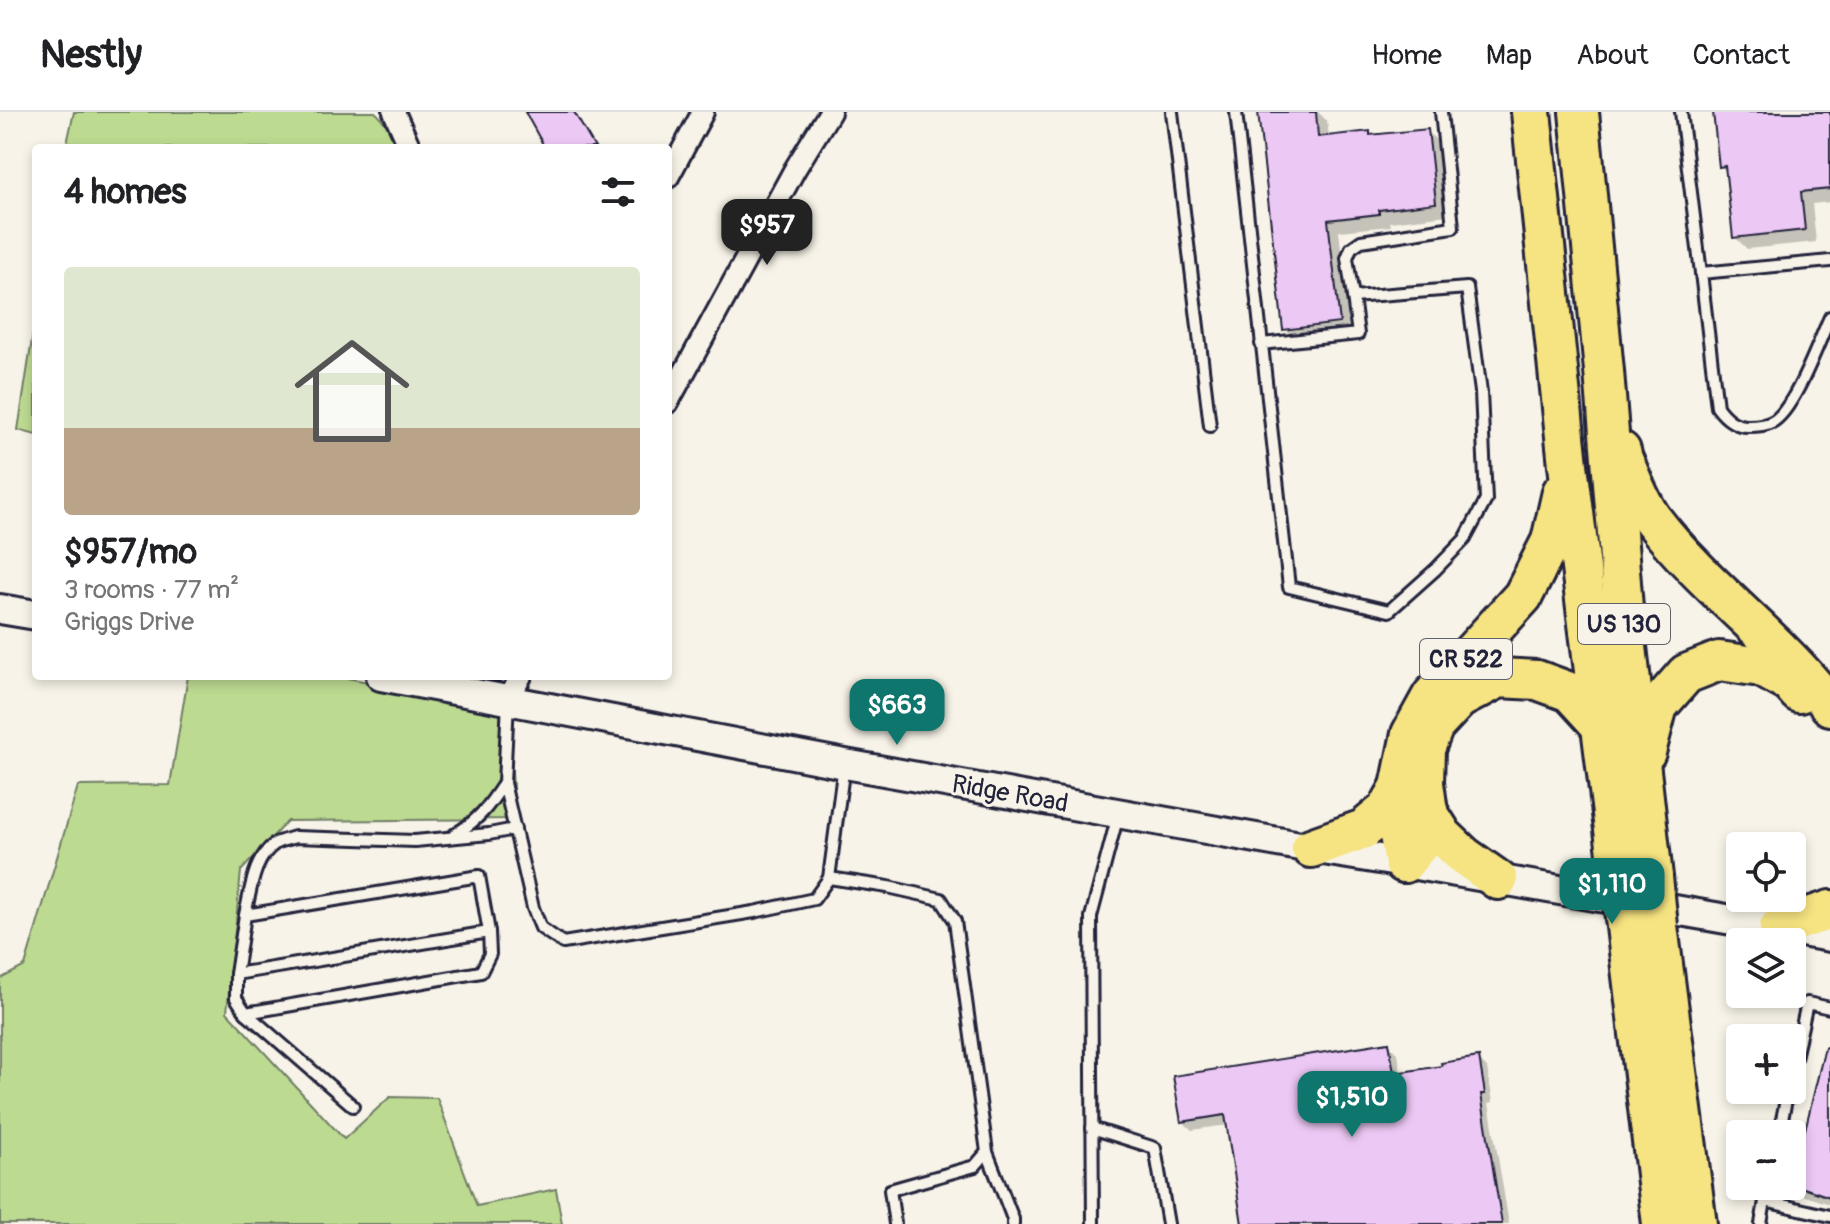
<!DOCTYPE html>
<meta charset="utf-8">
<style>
body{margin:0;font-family:Pangolin,sans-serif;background:#f2f2f2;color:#202124;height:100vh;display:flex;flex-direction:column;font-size:30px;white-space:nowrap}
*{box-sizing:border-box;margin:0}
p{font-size:26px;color:#757577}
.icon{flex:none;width:44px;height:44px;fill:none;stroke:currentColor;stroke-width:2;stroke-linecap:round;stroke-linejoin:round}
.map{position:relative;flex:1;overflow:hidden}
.side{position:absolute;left:32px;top:32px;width:640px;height:536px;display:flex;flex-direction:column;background:#fff;border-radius:8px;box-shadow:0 4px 12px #0003}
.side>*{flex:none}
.tools{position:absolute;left:1726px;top:720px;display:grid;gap:16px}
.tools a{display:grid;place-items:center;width:80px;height:80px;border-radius:8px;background:#fff;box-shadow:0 4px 12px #0003;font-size:40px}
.price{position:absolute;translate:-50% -68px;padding:0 18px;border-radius:16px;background:#0f766e;color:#fff;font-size:26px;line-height:52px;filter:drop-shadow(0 2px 4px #0008)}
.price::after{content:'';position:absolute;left:50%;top:48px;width:24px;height:18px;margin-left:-12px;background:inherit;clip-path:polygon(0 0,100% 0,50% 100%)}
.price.active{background:#222;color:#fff}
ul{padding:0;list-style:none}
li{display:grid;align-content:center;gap:16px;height:424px;padding:0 32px}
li+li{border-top:2px solid #e0e0e0}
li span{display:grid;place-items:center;height:248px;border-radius:8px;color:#555}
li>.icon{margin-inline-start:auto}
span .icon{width:144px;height:144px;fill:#fffc;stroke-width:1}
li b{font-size:34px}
h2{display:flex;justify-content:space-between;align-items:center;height:96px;padding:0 32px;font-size:34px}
header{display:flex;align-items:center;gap:48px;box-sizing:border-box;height:112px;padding:0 40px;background:#fff;border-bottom:2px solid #e0e0e0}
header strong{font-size:38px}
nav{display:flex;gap:44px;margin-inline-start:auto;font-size:28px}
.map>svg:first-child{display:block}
.green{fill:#bdda91;stroke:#707e66;stroke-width:2}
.shadow{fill:#0003}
.building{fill:#ecc8f4;stroke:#22223b;stroke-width:2}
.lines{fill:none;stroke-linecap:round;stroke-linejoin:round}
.lane-casing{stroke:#22223b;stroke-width:16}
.street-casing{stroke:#22223b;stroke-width:26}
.secondary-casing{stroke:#22223b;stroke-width:34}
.highway-casing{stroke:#22223b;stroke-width:44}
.lane{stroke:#f7f3e8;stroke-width:10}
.street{stroke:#f7f3e8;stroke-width:20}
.secondary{stroke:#f7f3e8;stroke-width:28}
.highway{stroke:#f6e381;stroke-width:38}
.highway-bridge-casing{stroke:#22223b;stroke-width:44;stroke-linecap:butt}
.highway-bridge{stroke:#f6e381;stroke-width:38}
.labels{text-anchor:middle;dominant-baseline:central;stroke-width:6;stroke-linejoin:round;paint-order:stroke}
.shield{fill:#f7f3e8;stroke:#62616f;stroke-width:2}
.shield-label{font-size:24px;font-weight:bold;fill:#22223b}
.street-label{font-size:26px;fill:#22223b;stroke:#f7f3e8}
</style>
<header>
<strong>Nestly</strong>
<nav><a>Home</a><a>Map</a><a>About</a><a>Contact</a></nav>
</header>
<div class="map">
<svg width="1830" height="1112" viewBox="0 0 1830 1112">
<rect width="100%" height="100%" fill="#f7f3e8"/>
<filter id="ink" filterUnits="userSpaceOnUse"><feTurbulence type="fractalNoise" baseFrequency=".0125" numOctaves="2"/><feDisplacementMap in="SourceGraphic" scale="16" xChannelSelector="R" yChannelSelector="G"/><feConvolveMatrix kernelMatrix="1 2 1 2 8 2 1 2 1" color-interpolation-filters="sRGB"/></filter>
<g filter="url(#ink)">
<g class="green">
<path d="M 74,0 L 375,0 C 386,9 392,23 396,36 L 66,36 Z"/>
<path d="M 36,202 L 36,323 L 18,318 Z"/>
<path d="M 188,564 L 337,564 L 508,597 L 515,707 L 287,709 L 241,759 L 227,900 L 344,1027 L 390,985 L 437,986 L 477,1094 L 556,1077 L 562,1112 L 0,1112 L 0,867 L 25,854 L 78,674 L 170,673 Z"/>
</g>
<g class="shadow">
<path d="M 536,0 L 575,0 L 596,36 L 547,36 Z"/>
<path d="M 1281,0 L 1318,0 L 1327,9 L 1329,25 L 1369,21 L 1373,25 L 1427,19 L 1439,31 L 1448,103 L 1390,110 L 1391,114 L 1339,119 L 1351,223 L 1297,229 L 1285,217 Z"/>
<path d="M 1715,0 L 1830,0 L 1830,90 L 1812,92 L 1816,130 L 1747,137 L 1735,125 L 1727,60 L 1721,54 Z"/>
<path d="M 1830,923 L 1830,1092 L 1805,1084 L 1793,1071 Z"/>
<path d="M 1388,932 L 1398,941 L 1401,962 L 1444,955 L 1478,947 L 1487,956 L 1493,990 L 1489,991 L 1509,1112 L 1244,1112 L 1228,1013 L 1192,1018 L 1182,1009 Z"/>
</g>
<g class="building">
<path d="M 525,0 L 574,0 L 595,36 L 545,36 Z"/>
<path d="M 1258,0 L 1316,0 L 1318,25 L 1370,19 L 1370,23 L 1428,17 L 1436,91 L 1379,98 L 1379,102 L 1328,108 L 1340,211 L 1283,218 Z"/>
<path d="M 1713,0 L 1830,0 L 1830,77 L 1801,80 L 1805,118 L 1733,126 L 1725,54 L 1719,55 Z"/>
<path d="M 1389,930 L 1394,961 L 1442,954 L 1441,951 L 1479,945 L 1485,982 L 1481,982 L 1502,1112 L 1242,1112 L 1225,1003 L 1181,1010 L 1173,964 Z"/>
<path d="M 1825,935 L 1830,936 L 1830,1085 L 1792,1072 Z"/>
</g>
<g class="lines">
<g class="lane-casing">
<g id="lane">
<path d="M 1172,0 L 1210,314"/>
<path d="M 1236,0 L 1289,475 L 1389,499 L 1435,458 L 1465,427 L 1486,388 L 1481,280 L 1467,176 L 1353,185 L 1347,146 L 1351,136 L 1361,129 L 1453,115 L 1441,0"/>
<path d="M 1681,0 L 1701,161 L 1830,149"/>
<path d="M 1701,161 L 1717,295 C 1725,306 1734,314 1748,314 C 1755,314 1766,313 1772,310 C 1794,299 1819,229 1830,205"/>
<path d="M 1261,232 L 1358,222 L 1353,185"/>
<path d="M 508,590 L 504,671 L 533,796 L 541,816 L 563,831 L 754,800 L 814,787 L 829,766 L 844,653"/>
<path d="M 455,722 C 478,709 489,694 504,671"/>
<path d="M 829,766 L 888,775 L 941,787 L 955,809 L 987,1040 L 1013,1107 L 1013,1112"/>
<path d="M 245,803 L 236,862 L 489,820 L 479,764 L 245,803 C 251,778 253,746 276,731 C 282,728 290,727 295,725 L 415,729 L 489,722 L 515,717"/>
<path d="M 236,862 L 236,886 L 246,901 L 481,860 L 490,842 L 489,820"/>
<path d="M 246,901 L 353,994"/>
<path d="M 1792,960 L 1807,891 L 1830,896"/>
<path d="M 1092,1016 L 1155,1036 L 1168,1112"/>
<path d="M 1779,1022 L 1788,978"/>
<path d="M 1768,1074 L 1765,1089 L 1830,1104"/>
<path d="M 895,1112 L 890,1078 L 975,1054 L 987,1040"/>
<path d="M 1093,1112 L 1091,805 L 1118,703"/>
<path d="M 1761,1112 L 1765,1089"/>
</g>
</g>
<g class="street-casing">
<g id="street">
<path d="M 394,0 L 410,36"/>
<path d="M 668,65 L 703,0"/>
<path d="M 668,290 L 795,57 L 830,0"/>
<path d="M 508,588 L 521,564"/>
</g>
</g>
<g class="secondary-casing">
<g id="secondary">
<path d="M 0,497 L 36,503"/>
<path d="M 381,564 L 845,652 L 1311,736 L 1404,751 L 1830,825"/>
</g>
</g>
<g class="highway-casing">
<g id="highway">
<path d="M 1531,0 L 1568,353 L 1620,765"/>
<path d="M 1579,0 L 1604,259 L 1624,508 L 1653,765"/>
<path d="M 1621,339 L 1623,347 C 1632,367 1640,391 1653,408 C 1705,476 1778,526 1830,594"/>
<path d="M 1646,640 L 1658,594 L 1686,562 L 1719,549 L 1761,555 L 1790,571 L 1799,581"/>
<path d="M 1428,700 L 1443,724 L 1464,744 L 1498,768"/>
<path d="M 1311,736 L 1364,717 L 1387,698 L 1400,675"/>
<path d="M 1404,751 L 1396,706 L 1400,675 L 1411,622 L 1432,584 L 1523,484 L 1551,429 L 1562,380"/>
<path d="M 1404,751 L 1418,734 L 1425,720 L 1428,700 L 1424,671 L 1425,637 L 1434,614 L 1459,587 L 1499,566 L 1537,568 L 1570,580 L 1602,615"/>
<path d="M 1625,806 L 1662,1112"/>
<path d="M 1658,814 L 1697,1112"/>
<path d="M 1779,815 L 1830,798"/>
</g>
</g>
<use href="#lane" class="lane"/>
<use href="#street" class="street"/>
<use href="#secondary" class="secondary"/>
<use href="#highway" class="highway"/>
<g class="highway-bridge-casing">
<g id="highway-bridge">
<path d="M 1620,765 L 1625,806"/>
<path d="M 1653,765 L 1658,814"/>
</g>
</g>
<use href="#highway-bridge" class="highway-bridge"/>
</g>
</g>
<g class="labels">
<g class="shield">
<rect x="1578" y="492" width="92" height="40" rx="6"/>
<rect x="1420" y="527" width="92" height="40" rx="6"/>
</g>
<g class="shield-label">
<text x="1624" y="512">US 130</text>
<text x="1466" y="547">CR 522</text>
</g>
<g class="street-label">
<text transform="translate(1010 682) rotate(10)">Ridge Road</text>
</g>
</g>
</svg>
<div class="tools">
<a><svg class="icon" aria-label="locate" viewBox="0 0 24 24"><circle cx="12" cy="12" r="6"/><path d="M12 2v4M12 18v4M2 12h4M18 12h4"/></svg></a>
<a><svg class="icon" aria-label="layers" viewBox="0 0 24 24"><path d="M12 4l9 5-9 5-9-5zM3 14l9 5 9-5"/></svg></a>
<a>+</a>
<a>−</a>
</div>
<b class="price active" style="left:767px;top:155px">$957</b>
<b class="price" style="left:897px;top:635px">$663</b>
<b class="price" style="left:1612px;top:814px">$1,110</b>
<b class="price" style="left:1352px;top:1027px">$1,510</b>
<section class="side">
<h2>4 homes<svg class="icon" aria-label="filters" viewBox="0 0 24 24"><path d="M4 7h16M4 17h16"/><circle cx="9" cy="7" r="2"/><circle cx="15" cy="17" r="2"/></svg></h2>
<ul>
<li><span style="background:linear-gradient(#dfe7d0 65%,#b9a48a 0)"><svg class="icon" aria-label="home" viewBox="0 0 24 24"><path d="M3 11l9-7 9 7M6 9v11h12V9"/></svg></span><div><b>$957/mo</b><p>3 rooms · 77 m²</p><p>Griggs Drive</p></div></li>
</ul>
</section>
</div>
